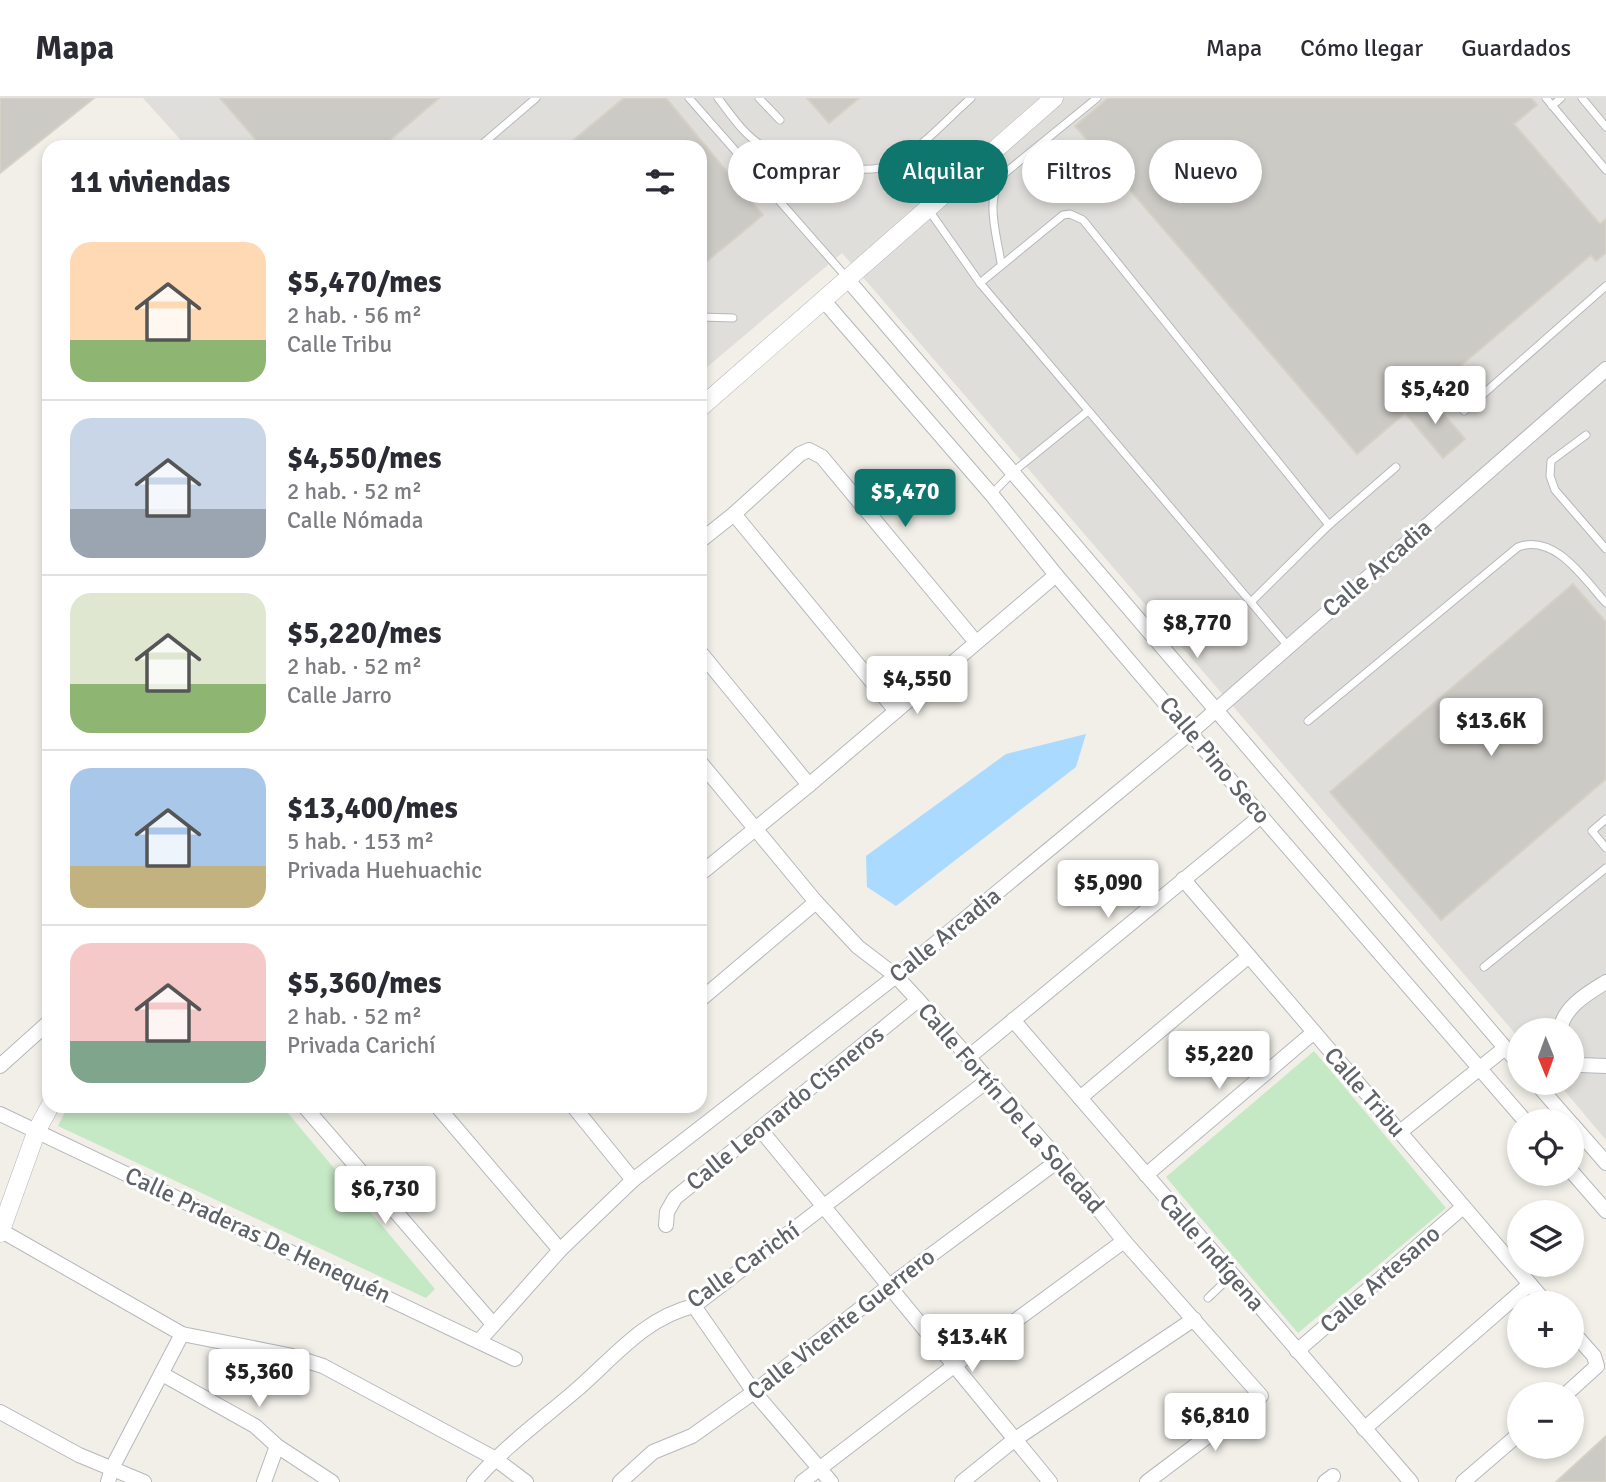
<!DOCTYPE html>
<html lang="es">
<meta charset="utf-8">
<style>
body{margin:0;font-family:Signika,sans-serif;background:#f2f2f3;color:#2b2b33;height:100vh;display:flex;flex-direction:column;font-size:26px;white-space:nowrap}
*{box-sizing:border-box;margin:0}
p{font-size:23px;color:#7c7c81}
.icon{flex:none;width:38px;height:38px;fill:none;stroke:currentColor;stroke-width:2;stroke-linecap:round;stroke-linejoin:round}
.map{position:relative;flex:1;overflow:hidden}
.sheet{position:absolute;left:42px;top:42px;width:665px;height:973px;display:flex;flex-direction:column;background:#fff;border-radius:21px;box-shadow:0 4px 10px #0003}
.sheet>*{flex:none}
.guide{position:absolute;left:728px;top:42px;width:665px;height:63px;display:flex;gap:14px}
.needle{width:46px;rotate:179deg}
.buttons{position:absolute;left:1507px;top:920px;display:grid;gap:14px}
.buttons a{display:grid;place-items:center;width:77px;height:77px;border-radius:50%;background:#fff;box-shadow:0 4px 10px #0003;font-size:35px}
.price{position:absolute;translate:-50% -60px;padding:0 16px;border-radius:7px;background:#fff;color:#222;font-size:23px;line-height:46px;filter:drop-shadow(0 2px 4px #0008)}
.price::after{content:'';position:absolute;left:50%;top:42px;width:21px;height:16px;margin-left:-10px;background:inherit;clip-path:polygon(0 0,100% 0,50% 100%)}
.price.active{background:#0f766e;color:#fff}
ul{padding:0;list-style:none}
li{display:flex;align-items:center;gap:21px;height:175px;padding:0 28px}
li+li{border-top:2px solid #e1e1e2}
li span{display:grid;place-items:center;flex:none;width:196px;height:140px;border-radius:21px;color:#555}
li>.icon{margin-inline-start:auto}
span .icon{width:84px;height:84px;fill:#fffc;stroke-width:1}
li b{font-size:30px}
h2{display:flex;justify-content:space-between;align-items:center;height:84px;padding:0 28px;font-size:30px}
.pill{padding:0 24px;border-radius:32px;background:#fff;box-shadow:0 4px 10px #0003;font-size:24px;line-height:63px}
.pill.active{background:#0f766e;color:#fff}
header{display:flex;align-items:center;gap:42px;box-sizing:border-box;height:98px;padding:0 35px;background:#fff;border-bottom:2px solid #e1e1e2}
header strong{font-size:33px}
nav{display:flex;gap:38px;margin-inline-start:auto;font-size:24px}
.map>svg:first-child{display:block}
.industrial{fill:#e0deda}
.green{fill:#c5e8c5}
.water{fill:#aadaff}
.building{fill:#cccac5;stroke:#d6d1c6;stroke-width:2}
.lines{fill:none;stroke-linecap:round;stroke-linejoin:round}
.service-casing{stroke:#b5b8bc;stroke-width:9}
.minor-casing{stroke:#b5b8bc;stroke-width:16}
.tertiary-casing{stroke:#b5b8bc;stroke-width:19}
.service{stroke:#fff;stroke-width:7}
.minor{stroke:#fff;stroke-width:14}
.tertiary{stroke:#fff;stroke-width:18}
.labels{text-anchor:middle;dominant-baseline:central;stroke-width:6;stroke-linejoin:round;paint-order:stroke}
.street-label{font-size:24px;fill:#5f6368;stroke:#fff}
</style>
<header>
<strong>Mapa</strong>
<nav><a>Mapa</a><a>Cómo llegar</a><a>Guardados</a></nav>
</header>
<div class="map">
<svg width="1606" height="1384" viewBox="0 0 1606 1384">
<rect width="100%" height="100%" fill="#f1efe8"/>
<path class="industrial" d="M 143,0 L 1606,0 L 1606,1042 L 1558,985 L 1572,985 L 1572,933 L 1519,933 L 1519,940 L 842,155 L 700,275 L 700,49 L 187,49 Z"/>
<g class="green">
<path d="M 1314,953 L 1446,1110 L 1298,1235 L 1166,1079 Z"/>
<path d="M 68,1008 L 282,1008 L 435,1191 L 426,1200 L 58,1028 Z"/>
</g>
<path class="water" d="M 1086,636 L 1076,669 L 896,808 L 867,789 L 866,758 L 1006,656 Z"/>
<g class="building">
<path d="M 0,0 L 94,0 L 0,75 Z"/>
<path d="M 220,0 L 439,0 L 382,49 L 262,49 Z"/>
<path d="M 624,0 L 666,0 L 763,117 L 700,169 L 700,49 L 565,49 Z"/>
<path d="M 807,0 L 859,0 L 829,25 Z"/>
<path d="M 1108,0 L 1531,0 L 1537,7 L 1514,26 L 1600,126 L 1606,121 L 1606,155 L 1596,163 L 1591,157 L 1357,356 L 1075,28 Z"/>
<path d="M 1427,297 L 1465,341 L 1443,360 L 1405,315 Z"/>
<path d="M 1573,486 L 1606,524 L 1606,681 L 1441,822 L 1330,694 Z"/>
<path d="M 1606,1338 L 1606,1384 L 1556,1384 Z"/>
</g>
<g class="lines">
<g class="service-casing">
<g id="service">
<path d="M 689,0 L 848,181"/>
<path d="M 718,0 C 732,18 745,39 766,50 C 799,58 860,82 892,66 C 920,52 947,21 971,0"/>
<path d="M 759,0 L 780,22"/>
<path d="M 1546,0 L 1606,72"/>
<path d="M 1582,0 L 1606,29"/>
<path d="M 1552,8 L 1561,0"/>
<path d="M 479,49 L 536,0"/>
<path d="M 928,111 L 980,185 L 1288,548"/>
<path d="M 1001,165 C 997,137 983,98 1005,75 L 1097,0"/>
<path d="M 980,185 L 1063,117 L 1070,116 L 1083,122 L 1329,427 L 1251,504"/>
<path d="M 700,219 L 733,220"/>
<path d="M 1464,313 L 1606,188"/>
<path d="M 1586,337 L 1551,363 L 1550,378 L 1555,392 L 1606,451"/>
<path d="M 992,396 L 1013,374 L 1088,313"/>
<path d="M 1329,427 L 1396,369"/>
<path d="M 1308,623 L 1518,449 C 1555,435 1584,481 1606,505"/>
<path d="M 1606,721 L 1592,733 L 1606,750"/>
<path d="M 1484,869 L 1606,770"/>
<path d="M 1208,1200 L 1232,1177"/>
</g>
</g>
<g class="minor-casing">
<g id="minor">
<path d="M 848,182 L 1519,966"/>
<path d="M 824,203 L 992,397 L 1056,477 L 1261,718 L 1526,1024"/>
<path d="M 734,416 L 896,613"/>
<path d="M 700,443 L 734,416 L 800,356 L 809,352 L 822,359 L 975,543"/>
<path d="M 700,554 L 809,687"/>
<path d="M 700,664 L 816,804 L 858,849 L 896,878 L 918,902 L 1059,1062 L 1124,1143 L 1261,1298 L 1147,1384"/>
<path d="M 700,776 L 809,687 L 1056,477"/>
<path d="M 1183,781 L 1547,1206"/>
<path d="M 700,902 L 816,804"/>
<path d="M 1013,922 L 1411,1384"/>
<path d="M 1560,933 C 1563,909 1588,895 1606,884"/>
<path d="M 976,953 L 1261,718"/>
<path d="M 1572,960 L 1580,967 L 1606,968"/>
<path d="M 0,968 L 49,924"/>
<path d="M 1536,985 L 1570,1024"/>
<path d="M 1080,1000 L 1249,858"/>
<path d="M 304,1008 L 493,1226"/>
<path d="M 437,1008 L 560,1152"/>
<path d="M 573,1008 L 633,1082"/>
<path d="M 0,1016 L 515,1261"/>
<path d="M 1572,1026 L 1606,1065"/>
<path d="M 760,1031 L 1050,1384"/>
<path d="M 1400,1034 L 1505,950"/>
<path d="M 1572,1074 L 1606,1113"/>
<path d="M 1146,1077 L 1314,934"/>
<path d="M 666,1127 L 667,1114 L 675,1100 L 918,902"/>
<path d="M 0,1132 L 182,1236 L 288,1257 L 323,1268 L 494,1360 L 526,1384"/>
<path d="M 694,1208 L 754,1294 L 831,1384"/>
<path d="M 479,1243 L 560,1152 L 633,1082 L 896,878 L 1191,634 L 1606,271"/>
<path d="M 1297,1253 L 1463,1109"/>
<path d="M 162,1276 L 255,1328 L 277,1348 L 332,1384"/>
<path d="M 1565,1297 L 1597,1268 L 1594,1258 L 1572,1233"/>
<path d="M 0,1314 L 79,1357 L 144,1384"/>
<path d="M 1364,1331 L 1530,1186"/>
<path d="M 108,1384 L 112,1370 L 182,1236"/>
<path d="M 264,1384 L 277,1348"/>
<path d="M 474,1384 C 503,1350 539,1324 574,1294 C 612,1262 643,1220 694,1208 L 987,983"/>
<path d="M 620,1384 L 653,1354 L 692,1338 L 754,1294 L 888,1189 L 1059,1062"/>
<path d="M 802,1384 L 955,1267 L 1124,1143"/>
<path d="M 962,1384 L 1014,1342 L 1194,1221"/>
<path d="M 1325,1384 L 1333,1378"/>
<path d="M 1463,1384 L 1519,1336"/>
</g>
</g>
<g class="tertiary-casing">
<g id="tertiary">
<path d="M 700,310 L 1054,0"/>
<path d="M 0,1135 L 37,1032 L 50,1008"/>
</g>
</g>
<use href="#service" class="service"/>
<use href="#minor" class="minor"/>
<use href="#tertiary" class="tertiary"/>
</g>
<g class="labels">
<g class="street-label">
<text transform="translate(1377 470) rotate(-41)">Calle Arcadia</text>
<text transform="translate(1215 662) rotate(50)">Calle Pino Seco</text>
<text transform="translate(945 837) rotate(-39)">Calle Arcadia</text>
<text transform="translate(1365 994) rotate(49)">Calle Tribu</text>
<text transform="translate(785 1010) rotate(-39)">Calle Leonardo Cisneros</text>
<text transform="translate(1011 1010) rotate(49)">Calle Fortín De La Soledad</text>
<text transform="translate(258 1137) rotate(25)">Calle Praderas De Henequén</text>
<text transform="translate(1212 1154) rotate(49)">Calle Indígena</text>
<text transform="translate(743 1167) rotate(-35)">Calle Carichí</text>
<text transform="translate(1380 1181) rotate(-41)">Calle Artesano</text>
<text transform="translate(841 1226) rotate(-38)">Calle Vicente Guerrero</text>
</g>
</g>
</svg>
<div class="buttons">
<a><svg class="needle" viewBox="-14 -14 28 28"><path d="M0-13l5 13h-10z" fill="#e53935"/><path d="M0 13l5-13h-10z" fill="#7c7c81"/></svg></a>
<a><svg class="icon" aria-label="locate" viewBox="0 0 24 24"><circle cx="12" cy="12" r="6"/><path d="M12 2v4M12 18v4M2 12h4M18 12h4"/></svg></a>
<a><svg class="icon" aria-label="layers" viewBox="0 0 24 24"><path d="M12 4l9 5-9 5-9-5zM3 14l9 5 9-5"/></svg></a>
<a>+</a>
<a>−</a>
</div>
<b class="price" style="left:1435px;top:328px">$5,420</b>
<b class="price active" style="left:905px;top:431px">$5,470</b>
<b class="price" style="left:1197px;top:562px">$8,770</b>
<b class="price" style="left:917px;top:618px">$4,550</b>
<b class="price" style="left:1491px;top:660px">$13.6K</b>
<b class="price" style="left:1108px;top:822px">$5,090</b>
<b class="price" style="left:1219px;top:993px">$5,220</b>
<b class="price" style="left:385px;top:1128px">$6,730</b>
<b class="price" style="left:972px;top:1276px">$13.4K</b>
<b class="price" style="left:259px;top:1311px">$5,360</b>
<b class="price" style="left:1215px;top:1355px">$6,810</b>
<div class="guide">
<a class="pill">Comprar</a>
<a class="pill active">Alquilar</a>
<a class="pill">Filtros</a>
<a class="pill">Nuevo</a>
</div>
<section class="sheet">
<h2>11 viviendas<svg class="icon" aria-label="filters" viewBox="0 0 24 24"><path d="M4 7h16M4 17h16"/><circle cx="9" cy="7" r="2"/><circle cx="15" cy="17" r="2"/></svg></h2>
<ul>
<li><span style="background:linear-gradient(#ffd9b3 70%,#8fb573 0)"><svg class="icon" aria-label="home" viewBox="0 0 24 24"><path d="M3 11l9-7 9 7M6 9v11h12V9"/></svg></span><div><b>$5,470/mes</b><p>2 hab. · 56 m²</p><p>Calle Tribu</p></div></li>
<li><span style="background:linear-gradient(#c9d6e8 65%,#9aa5b1 0)"><svg class="icon" aria-label="home" viewBox="0 0 24 24"><path d="M3 11l9-7 9 7M6 9v11h12V9"/></svg></span><div><b>$4,550/mes</b><p>2 hab. · 52 m²</p><p>Calle Nómada</p></div></li>
<li><span style="background:linear-gradient(#dfe7d0 65%,#8fb573 0)"><svg class="icon" aria-label="home" viewBox="0 0 24 24"><path d="M3 11l9-7 9 7M6 9v11h12V9"/></svg></span><div><b>$5,220/mes</b><p>2 hab. · 52 m²</p><p>Calle Jarro</p></div></li>
<li><span style="background:linear-gradient(#a9c7e8 70%,#c2b280 0)"><svg class="icon" aria-label="home" viewBox="0 0 24 24"><path d="M3 11l9-7 9 7M6 9v11h12V9"/></svg></span><div><b>$13,400/mes</b><p>5 hab. · 153 m²</p><p>Privada Huehuachic</p></div></li>
<li><span style="background:linear-gradient(#f6c9c9 70%,#7fa58c 0)"><svg class="icon" aria-label="home" viewBox="0 0 24 24"><path d="M3 11l9-7 9 7M6 9v11h12V9"/></svg></span><div><b>$5,360/mes</b><p>2 hab. · 52 m²</p><p>Privada Carichí</p></div></li>
</ul>
</section>
</div>
